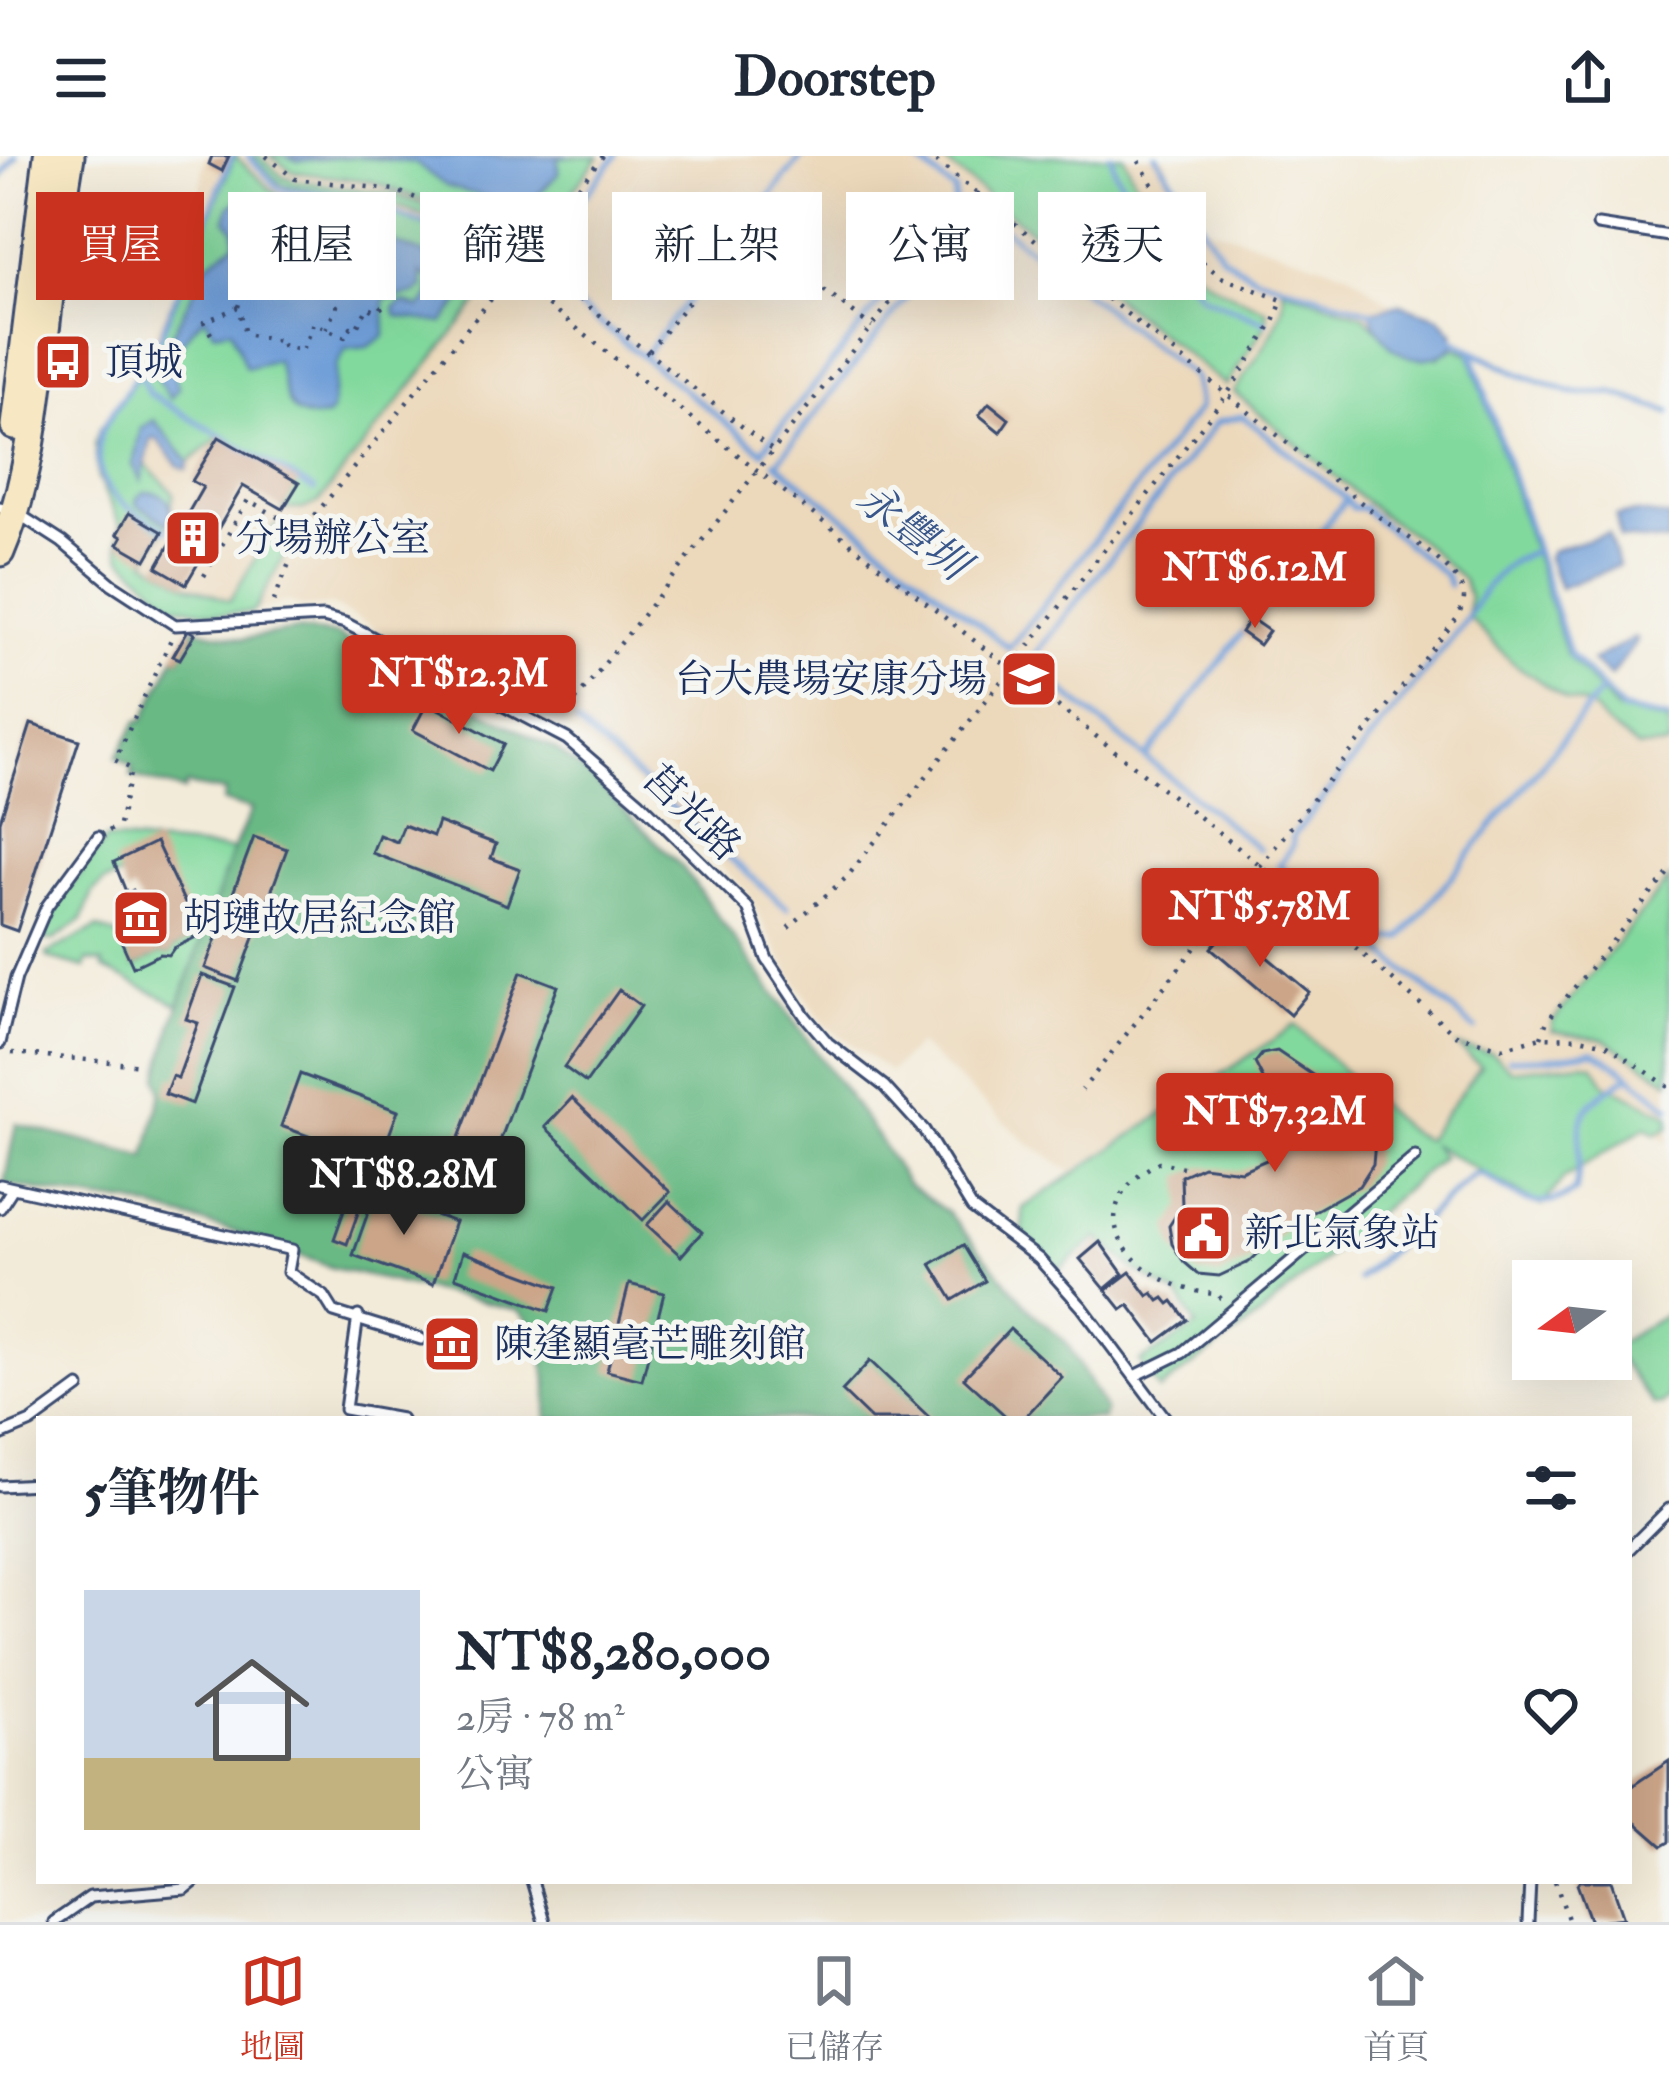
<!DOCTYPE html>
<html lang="zh-TW">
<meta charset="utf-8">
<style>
body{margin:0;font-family:"IM FELL Double Pica","Noto Serif TC",serif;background:#f2f2f3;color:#1f2937;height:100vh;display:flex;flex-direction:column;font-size:45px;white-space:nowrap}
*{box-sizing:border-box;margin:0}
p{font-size:39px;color:#747a83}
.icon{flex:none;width:66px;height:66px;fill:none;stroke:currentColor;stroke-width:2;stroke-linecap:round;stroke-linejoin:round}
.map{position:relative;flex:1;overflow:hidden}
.sheet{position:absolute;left:36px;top:1260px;width:1596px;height:468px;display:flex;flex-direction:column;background:#fff;border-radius:0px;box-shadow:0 12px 48px #0002}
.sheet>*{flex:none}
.banner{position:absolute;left:36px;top:36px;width:1599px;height:108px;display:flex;gap:24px}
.needle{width:78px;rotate:255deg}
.buttons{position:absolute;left:1512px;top:1104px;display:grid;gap:24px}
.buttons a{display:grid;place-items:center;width:120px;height:120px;border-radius:0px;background:#fff;box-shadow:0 12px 48px #0002;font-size:60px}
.price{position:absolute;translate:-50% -102px;padding:0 27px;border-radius:12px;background:#c8321e;color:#fff;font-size:39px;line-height:78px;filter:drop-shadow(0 3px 6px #0008)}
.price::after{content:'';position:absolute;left:50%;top:72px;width:36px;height:27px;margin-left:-18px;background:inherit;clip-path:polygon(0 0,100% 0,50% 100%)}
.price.current{background:#222;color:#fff}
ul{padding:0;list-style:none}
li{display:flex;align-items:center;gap:36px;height:300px;padding:0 48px}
li span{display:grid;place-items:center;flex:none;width:336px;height:240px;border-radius:0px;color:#555}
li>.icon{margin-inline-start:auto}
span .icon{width:144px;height:144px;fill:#fffc;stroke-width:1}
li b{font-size:51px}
h2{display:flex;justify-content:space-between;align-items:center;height:144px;padding:0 48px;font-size:51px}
.chip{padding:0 42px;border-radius:0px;background:#fff;box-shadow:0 12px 48px #0002;font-size:42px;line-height:108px}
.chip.current{background:#c8321e;color:#fff}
header{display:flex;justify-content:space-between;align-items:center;height:156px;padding:0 48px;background:#fff;font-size:54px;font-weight:700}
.dock{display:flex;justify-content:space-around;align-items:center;height:168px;border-top:3px solid #e0e1e3;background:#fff;font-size:33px;color:#747a83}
.dock a{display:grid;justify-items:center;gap:6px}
.dock .current{color:#c8321e}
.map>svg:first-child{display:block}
.built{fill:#ecd8ba}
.green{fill:#82d99d;stroke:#4e847e;stroke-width:3}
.forest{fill:#69b984;stroke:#427471;stroke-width:3}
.water{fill:#6f9ed8;stroke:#45669b;stroke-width:3}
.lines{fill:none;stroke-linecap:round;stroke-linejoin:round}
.stream{stroke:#6f9ed8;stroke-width:6}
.building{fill:#cca588}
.service-casing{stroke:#3b4b70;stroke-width:15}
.secondary-casing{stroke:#3b4b70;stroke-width:33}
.path{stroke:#3b4b70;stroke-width:4.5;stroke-dasharray:3 9;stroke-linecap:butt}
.service{stroke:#fff;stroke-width:9}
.secondary{stroke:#f7e8c3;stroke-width:27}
.labels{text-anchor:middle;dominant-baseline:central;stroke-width:10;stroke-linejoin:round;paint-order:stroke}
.poi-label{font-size:39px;fill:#1b2f5e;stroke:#f6f6f2;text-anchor:start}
.street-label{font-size:39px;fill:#1b2f5e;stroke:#f6f6f2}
.water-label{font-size:42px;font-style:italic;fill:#385689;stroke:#f6f6f2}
</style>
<header><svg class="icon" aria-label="menu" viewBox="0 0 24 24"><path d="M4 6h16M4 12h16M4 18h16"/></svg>Doorstep<svg class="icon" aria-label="share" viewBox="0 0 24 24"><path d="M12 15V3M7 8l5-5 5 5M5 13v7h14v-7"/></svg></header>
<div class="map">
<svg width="1669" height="1766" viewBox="0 0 1669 1766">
<rect width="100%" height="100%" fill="#f6f6f2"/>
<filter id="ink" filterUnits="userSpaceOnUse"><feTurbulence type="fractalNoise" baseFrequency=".00833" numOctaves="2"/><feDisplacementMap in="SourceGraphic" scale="24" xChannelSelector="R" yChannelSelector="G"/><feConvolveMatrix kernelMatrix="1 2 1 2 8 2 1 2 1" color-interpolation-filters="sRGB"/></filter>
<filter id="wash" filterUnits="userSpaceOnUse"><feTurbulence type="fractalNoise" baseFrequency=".004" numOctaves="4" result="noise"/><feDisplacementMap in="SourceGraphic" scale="48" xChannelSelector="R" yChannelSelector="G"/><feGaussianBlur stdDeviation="2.7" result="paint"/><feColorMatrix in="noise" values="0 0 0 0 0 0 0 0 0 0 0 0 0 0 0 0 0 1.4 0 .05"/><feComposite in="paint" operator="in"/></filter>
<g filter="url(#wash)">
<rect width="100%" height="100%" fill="#f3ebd9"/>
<path class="built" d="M 205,0 L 1164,0 L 1188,64 L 1350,117 L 1456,196 L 1546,464 L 1605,565 L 1657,570 L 1669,564 L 1669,988 L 1646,971 L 1564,1022 L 1542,1050 L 1405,974 L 1295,869 L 1072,1016 L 1027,986 L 918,888 L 890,916 L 826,870 L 789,816 L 746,735 L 632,625 L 568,573 L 501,534 L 450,513 L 332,449 L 303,452 L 288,445 L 252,456 L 221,458 L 168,446 L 122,402 L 118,388 L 120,369 L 98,322 L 95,289 L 99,274 L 137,218 L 179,126 L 207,48 L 200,30 Z"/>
<g class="green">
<path d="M 235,0 L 278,40 L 372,50 L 513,102 L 319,346 L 303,353 L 283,353 L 298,326 L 220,281 L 189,306 L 187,314 L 180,311 L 156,282 L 151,284 L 145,308 L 174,337 L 168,368 L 146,405 L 186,428 L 230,445 L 275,369 L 287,381 L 287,394 L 257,451 L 252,456 L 221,458 L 174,449 L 122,402 L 118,388 L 120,369 L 98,322 L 95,289 L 99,274 L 152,202 Z"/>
<path d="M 252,0 L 260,0 L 281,19 L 294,24 L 393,38 L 503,78 L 515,93 L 373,41 L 290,30 L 280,27 Z"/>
<path d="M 270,0 L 599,0 C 580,25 548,74 515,76 L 370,25 L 293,16 Z"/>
<path d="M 937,0 L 1124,0 C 1140,37 1165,86 1195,115 C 1214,132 1239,141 1262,152 L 1267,155 L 1267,167 L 1226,230 Z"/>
<path d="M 1282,132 L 1365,160 L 1393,191 L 1438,202 L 1453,191 L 1470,198 L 1566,498 L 1616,554 L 1669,567 L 1669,590 L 1638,592 L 1606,568 L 1590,550 L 1567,544 L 1513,507 L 1467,460 L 1469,441 L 1463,424 L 1420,384 L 1379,357 L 1234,236 C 1249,212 1293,157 1282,132 Z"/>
<path d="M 106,683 L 233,694 L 179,849 L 103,812 L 103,807 L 87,805 L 85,812 L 48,802 L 47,798 L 97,772 L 119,780 L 134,811 L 160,798 L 169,799 L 174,792 L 199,779 L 121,720 L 104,726 L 93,736 L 82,764 L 54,784 L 43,784 L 59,745 Z"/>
<path d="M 1669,723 L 1669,925 L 1604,883 L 1552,875 L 1552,866 Z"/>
<path d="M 1295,869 L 1405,973 L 1425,984 L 1481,910 L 1458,891 L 1491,897 L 1512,914 L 1584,907 L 1594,909 L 1606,928 L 1669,959 L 1669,971 L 1656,978 L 1646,971 L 1564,1022 L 1542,1050 L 1431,988 L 1442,1001 L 1260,1160 L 1159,1234 L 1140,1206 L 1197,1170 L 1178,1140 L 1135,1114 L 1098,1082 L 1060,1113 L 1023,1077 L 1023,1052 Z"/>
<path d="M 1669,1157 L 1669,1241 L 1662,1249 L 1654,1249 L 1611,1192 Z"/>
</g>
<path class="forest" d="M 192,472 L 243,483 L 297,474 L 337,479 L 399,517 L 456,541 L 555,593 L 592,622 L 683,712 L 877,980 L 907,1028 L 947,1056 L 1035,1159 L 1067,1187 L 1105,1254 L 1103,1263 L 547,1263 L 548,1230 L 538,1173 L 518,1154 L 333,1112 L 246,1079 L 129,1046 L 100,1045 L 4,1028 L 16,968 L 146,1001 L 162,936 L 158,922 L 174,864 L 233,694 L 252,653 L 223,646 L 225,636 L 186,629 L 184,635 L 131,620 L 133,611 L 117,601 L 138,564 L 143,565 L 175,501 L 180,503 L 194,479 Z"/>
<g class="water">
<path d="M 285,0 L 568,0 L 558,2 L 558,18 L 539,38 L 507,47 L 446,30 L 415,7 L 354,0 L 298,5 Z"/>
<path d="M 237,45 L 286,63 L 292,75 L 292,92 L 303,92 L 318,77 L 386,84 L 463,112 L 470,122 L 471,132 L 443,167 L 397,160 L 394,152 L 403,146 L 420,152 L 430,140 L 432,124 L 421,117 L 423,131 L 414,138 L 384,143 L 385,180 L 367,191 L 346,193 L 336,210 L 331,256 L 327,261 C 278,267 289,233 276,204 L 246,212 L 231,173 L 214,176 L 205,161 C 183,181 164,204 179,232 L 170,242 L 156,221 L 158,207 L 207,108 L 235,87 L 234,73 L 226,64 L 229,51 Z"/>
<path d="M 1400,148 L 1439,161 L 1453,176 L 1453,191 C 1418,217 1381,195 1371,155 Z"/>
<path d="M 154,264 L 189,306 L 187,314 L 180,311 L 156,282 L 151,283 L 141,325 L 133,309 L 141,272 Z"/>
<path d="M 144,336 C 167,336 175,346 168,368 L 136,348 L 137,342 Z"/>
<path d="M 1637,357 L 1669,361 L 1669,386 L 1620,382 L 1616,360 Z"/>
<path d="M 1609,377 L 1618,410 L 1559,432 L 1548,401 L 1551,395 Z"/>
<path d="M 1635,482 L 1637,485 L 1610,521 L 1592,505 Z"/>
</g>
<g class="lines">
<g class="stream">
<path d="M 248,0 L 280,33 L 372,45 L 398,59 L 508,94"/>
<path d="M 616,0 L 529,111 L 763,296"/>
<path d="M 1111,0 L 1115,15 L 1168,102 L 1202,140 L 1265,166"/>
<path d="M 1156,0 L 1222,100 L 1252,119 L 1373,156"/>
<path d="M 0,22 L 16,0"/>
<path d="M 992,64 L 1194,222 L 1199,252 L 1009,492"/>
<path d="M 1448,182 L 1518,218 L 1574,237 L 1613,237 L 1669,256"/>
<path d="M 1471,194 L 1569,498 L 1622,554 L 1669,564"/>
<path d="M 643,201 L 802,0"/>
<path d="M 140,218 L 149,238 L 314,334"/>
<path d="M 762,295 L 954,53 L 955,35 L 912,0"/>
<path d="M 775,306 L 1009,492"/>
<path d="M 777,307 L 966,66"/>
<path d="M 1346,343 L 1352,352 L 1362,352 L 1446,420 L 1449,430"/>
<path d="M 166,374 C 122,349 88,334 101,275 L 159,184 L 232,0"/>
<path d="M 1028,507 L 1259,693"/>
<path d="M 1029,507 L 1217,266 L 1243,260 L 1346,343 L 1147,600"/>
<path d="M 576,567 L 787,752"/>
<path d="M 1279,709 L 1293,689 L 1293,680 L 1465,466 C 1482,434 1500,406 1535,395"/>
<path d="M 1280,710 L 1475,873"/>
<path d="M 1380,793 L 1390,783 L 1402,782 L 1602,534"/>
<path d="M 1510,903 L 1549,902 L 1593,895 L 1620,911 L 1669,951"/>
<path d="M 1358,1123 L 1473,1019 L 1482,1018 C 1517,1040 1536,1061 1575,1035 C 1583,1011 1573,967 1590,949 C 1601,937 1617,928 1630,919"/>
</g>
</g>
<g id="blocks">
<g class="building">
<path d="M 212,0 L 229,0 L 222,15 L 209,8 Z"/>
<circle cx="752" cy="83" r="13"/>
<path d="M 989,247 L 1009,263 L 1000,276 L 979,259 Z"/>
<path d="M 219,281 L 299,327 L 283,353 L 243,330 L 186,428 L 157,411 L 203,331 L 192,325 Z"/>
<path d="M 129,357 L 162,376 L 146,404 L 118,388 L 122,381 L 117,378 Z"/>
<path d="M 1250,462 L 1269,475 L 1259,489 L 1241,476 Z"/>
<path d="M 188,474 L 195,478 L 180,503 L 173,500 Z"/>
<path d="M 427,547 L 504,588 L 490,615 L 413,574 Z"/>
<path d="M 31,568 L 79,584 L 17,775 L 0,769 L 0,665 Z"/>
<path d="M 438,666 L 496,688 L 491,702 L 520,713 L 507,749 L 372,697 L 379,679 L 397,686 L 404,669 L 433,680 Z"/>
<path d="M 254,681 L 287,693 L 238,825 L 205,812 Z"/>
<path d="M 156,686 L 200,779 L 174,792 L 169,799 L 160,798 L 133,811 L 119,780 L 152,765 L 133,734 L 127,738 L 114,706 Z"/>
<path d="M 1230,770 L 1309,836 L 1290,859 L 1211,792 Z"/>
<path d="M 521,816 L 558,830 L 478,1044 L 441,1030 Z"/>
<path d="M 202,819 L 235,831 L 192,948 L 165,938 L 172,920 L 178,922 L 198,867 L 186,863 Z"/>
<path d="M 619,834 L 641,850 L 586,927 L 564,911 Z"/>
<path d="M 1277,895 L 1317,922 L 1329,942 L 1341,950 L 1365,953 L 1377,963 L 1373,1008 L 1359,1030 L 1288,1070 L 1249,1106 L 1219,1120 L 1198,1118 L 1184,1106 L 1172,1088 L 1169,1070 L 1182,1050 L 1181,1020 L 1203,1010 L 1241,1015 L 1271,1002 L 1280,982 L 1279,954 L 1255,907 L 1262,898 Z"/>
<path d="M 300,918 L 398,955 L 379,1006 L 281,970 Z"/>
<path d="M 572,942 L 670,1036 L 643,1064 L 545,971 Z"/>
<path d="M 375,1037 L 455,1066 L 433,1128 L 353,1099 Z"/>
<path d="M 669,1045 L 702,1076 L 681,1100 L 647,1069 Z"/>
<path d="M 346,1049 L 359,1054 L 347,1088 L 334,1083 Z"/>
<path d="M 1100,1086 L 1123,1118 L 1105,1133 L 1080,1103 Z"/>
<path d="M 963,1089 L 985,1125 L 953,1144 L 931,1108 Z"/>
<path d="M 463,1096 L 558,1131 L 549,1155 L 455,1121 Z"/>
<path d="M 1130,1116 L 1148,1140 L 1153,1137 L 1159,1145 L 1164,1142 L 1169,1148 L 1173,1145 L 1187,1164 L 1157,1186 L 1129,1149 L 1122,1154 L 1106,1134 Z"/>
<path d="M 629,1128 L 664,1137 L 642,1224 L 607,1215 Z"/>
<path d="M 1010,1173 L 1062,1221 L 1023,1263 L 1009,1263 L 964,1222 Z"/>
<path d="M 870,1205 L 931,1263 L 871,1263 L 842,1235 Z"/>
<path d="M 1669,1605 L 1669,1686 L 1662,1690 L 1629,1661 L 1629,1632 Z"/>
<path d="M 1580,1725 L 1611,1725 L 1624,1762 L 1591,1766 L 1577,1728 Z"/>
</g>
</g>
</g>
<g filter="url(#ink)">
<use href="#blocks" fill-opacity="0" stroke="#3b4b70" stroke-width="3"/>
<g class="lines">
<g class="service-casing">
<g id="service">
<path d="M 1598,69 L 1669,80"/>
<path d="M 0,351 L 17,357 L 62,386 L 112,428 L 175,469 L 323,461 L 345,467 L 567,583 L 640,646 L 748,752 L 767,803 L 805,860 L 828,887 L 884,930 L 924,974 L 972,1052 L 1039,1103 L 1082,1151 L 1166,1263"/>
<path d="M 0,887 L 16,822 L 47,750 L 98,681"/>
<path d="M 0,1029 L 292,1094 L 288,1116 L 324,1140 L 334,1156 L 421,1183"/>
<path d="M 0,1052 L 11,1035"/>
<path d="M 358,1160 L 345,1253 L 401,1263"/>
<path d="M 1135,1220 L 1182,1197 L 1415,1001"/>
<path d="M 0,1279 L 31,1266 L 79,1231"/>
<path d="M 0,1330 L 39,1328"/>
<path d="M 1629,1393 L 1669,1353"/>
<path d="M 532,1725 L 544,1766"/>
<path d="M 54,1766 L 90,1741 L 185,1733 L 195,1725"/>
<path d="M 1528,1766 L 1530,1725"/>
</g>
</g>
<g class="secondary-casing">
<g id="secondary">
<path d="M 15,270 L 48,0"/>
<path d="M 0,396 C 33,318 38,232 48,149 C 54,99 62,50 70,0"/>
</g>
</g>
<g class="path">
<path d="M 266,0 L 295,23 L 395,34 L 510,78 L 529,92 L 510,120 L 302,375 L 273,447"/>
<path d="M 603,0 L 529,92 L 535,108 L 772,294"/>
<path d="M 977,37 L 1379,361 C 1400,376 1465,415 1464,442 C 1464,449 1460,455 1458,461 L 1082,934"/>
<path d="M 510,120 L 1260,709 L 1456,879 L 1502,892 L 1541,881 L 1580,882 L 1606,888 L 1669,931"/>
<path d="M 238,151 L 243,134"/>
<path d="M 326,173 L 337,150 L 333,148"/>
<path d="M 211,178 L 204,166 L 238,151 L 245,178 L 283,186 L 282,189 L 302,195 L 313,167 L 345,181 L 351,171 L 356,173 L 368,151 L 376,156 L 387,147"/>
<path d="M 649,195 L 746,75 L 872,171"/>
<path d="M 204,420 L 248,344 L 302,375"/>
<path d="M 568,554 L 977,37 L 929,0"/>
<path d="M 109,675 L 119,669 L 131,613 L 115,604 L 172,481"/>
<path d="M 788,772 L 847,721 L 1228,237 L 1274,166 L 1282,144 L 1221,121 L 1191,96 L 1136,0"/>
<path d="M 1541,881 L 1547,865 L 1669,716"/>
<path d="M 12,897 L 142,909"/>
<path d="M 1183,1011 L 1159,1006 C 1064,1059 1142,1134 1217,1138 L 1224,1146"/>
<path d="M 1555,1725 L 1569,1766"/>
</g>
<use href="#service" class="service"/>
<use href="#secondary" class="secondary"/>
</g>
</g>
<defs>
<g id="bus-square" transform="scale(3)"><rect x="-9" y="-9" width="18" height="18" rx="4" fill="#c8321e" stroke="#f6f6f2"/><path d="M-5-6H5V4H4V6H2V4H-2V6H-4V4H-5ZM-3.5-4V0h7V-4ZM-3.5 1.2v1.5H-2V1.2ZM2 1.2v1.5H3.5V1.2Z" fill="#fff"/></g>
<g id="building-square" transform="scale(3)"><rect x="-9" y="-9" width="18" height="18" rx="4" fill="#c8321e" stroke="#f6f6f2"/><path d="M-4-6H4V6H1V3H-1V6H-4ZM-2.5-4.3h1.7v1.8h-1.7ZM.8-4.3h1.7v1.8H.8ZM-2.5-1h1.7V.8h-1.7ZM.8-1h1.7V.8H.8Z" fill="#fff"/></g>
<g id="university-square" transform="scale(3)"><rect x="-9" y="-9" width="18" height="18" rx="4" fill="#c8321e" stroke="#f6f6f2"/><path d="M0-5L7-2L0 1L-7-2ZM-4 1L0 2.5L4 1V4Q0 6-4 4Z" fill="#fff"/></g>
<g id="museum-square" transform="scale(3)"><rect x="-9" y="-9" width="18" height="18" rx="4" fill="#c8321e" stroke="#f6f6f2"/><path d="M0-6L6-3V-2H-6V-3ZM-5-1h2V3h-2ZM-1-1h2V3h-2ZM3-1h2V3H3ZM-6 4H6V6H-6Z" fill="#fff"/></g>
<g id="civic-square" transform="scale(3)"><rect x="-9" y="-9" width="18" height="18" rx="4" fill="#c8321e" stroke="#f6f6f2"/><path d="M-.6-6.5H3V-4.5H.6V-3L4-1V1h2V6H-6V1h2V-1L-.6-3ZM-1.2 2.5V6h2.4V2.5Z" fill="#fff"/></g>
</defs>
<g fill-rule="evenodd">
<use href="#bus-square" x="63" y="206"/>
<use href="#building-square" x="193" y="382"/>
<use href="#university-square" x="1029" y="523"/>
<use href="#museum-square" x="141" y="762"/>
<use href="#civic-square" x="1203" y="1077"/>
<use href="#museum-square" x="452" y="1188"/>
</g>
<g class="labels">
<g class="poi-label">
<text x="105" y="206">頂城</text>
<text x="235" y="382">分場辦公室</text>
<text x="987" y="523" text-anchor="end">台大農場安康分場</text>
<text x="183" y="762">胡璉故居紀念館</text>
<text x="1245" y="1077">新北氣象站</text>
<text x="494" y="1188">陳逢顯毫芒雕刻館</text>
</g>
<g class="street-label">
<text transform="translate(692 657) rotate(44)">莒光路</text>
</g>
<g class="water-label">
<text transform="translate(912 376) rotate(38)">永豐圳</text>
</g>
</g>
</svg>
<div class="buttons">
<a><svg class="needle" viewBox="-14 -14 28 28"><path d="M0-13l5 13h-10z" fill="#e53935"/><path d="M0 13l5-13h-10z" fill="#747a83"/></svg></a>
</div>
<b class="price" style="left:1255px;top:475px">NT$6.12M</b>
<b class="price" style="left:459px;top:581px">NT$12.3M</b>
<b class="price" style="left:1260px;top:814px">NT$5.78M</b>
<b class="price" style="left:1275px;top:1019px">NT$7.32M</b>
<b class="price current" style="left:404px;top:1082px">NT$8.28M</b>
<div class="banner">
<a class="chip current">買屋</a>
<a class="chip">租屋</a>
<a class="chip">篩選</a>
<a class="chip">新上架</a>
<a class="chip">公寓</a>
<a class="chip">透天</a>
</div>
<section class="sheet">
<h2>5筆物件<svg class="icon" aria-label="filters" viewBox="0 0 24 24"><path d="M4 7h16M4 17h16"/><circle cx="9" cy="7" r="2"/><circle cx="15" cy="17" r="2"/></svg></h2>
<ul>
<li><span style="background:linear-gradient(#c9d6e8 70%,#c2b280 0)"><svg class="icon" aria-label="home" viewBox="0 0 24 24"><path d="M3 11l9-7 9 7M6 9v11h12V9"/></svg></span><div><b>NT$8,280,000</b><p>2房 · 78 m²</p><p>公寓</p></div><svg class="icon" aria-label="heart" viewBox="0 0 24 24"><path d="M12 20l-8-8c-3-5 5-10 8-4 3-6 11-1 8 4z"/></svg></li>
</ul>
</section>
</div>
<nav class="dock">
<a class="current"><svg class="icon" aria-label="map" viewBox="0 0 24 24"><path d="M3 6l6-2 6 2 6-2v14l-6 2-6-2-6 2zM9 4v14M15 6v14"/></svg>地圖</a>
<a><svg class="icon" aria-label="saved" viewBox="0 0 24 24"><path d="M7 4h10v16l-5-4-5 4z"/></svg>已儲存</a>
<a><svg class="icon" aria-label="home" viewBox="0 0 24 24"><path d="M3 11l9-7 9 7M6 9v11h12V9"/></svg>首頁</a>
</nav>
